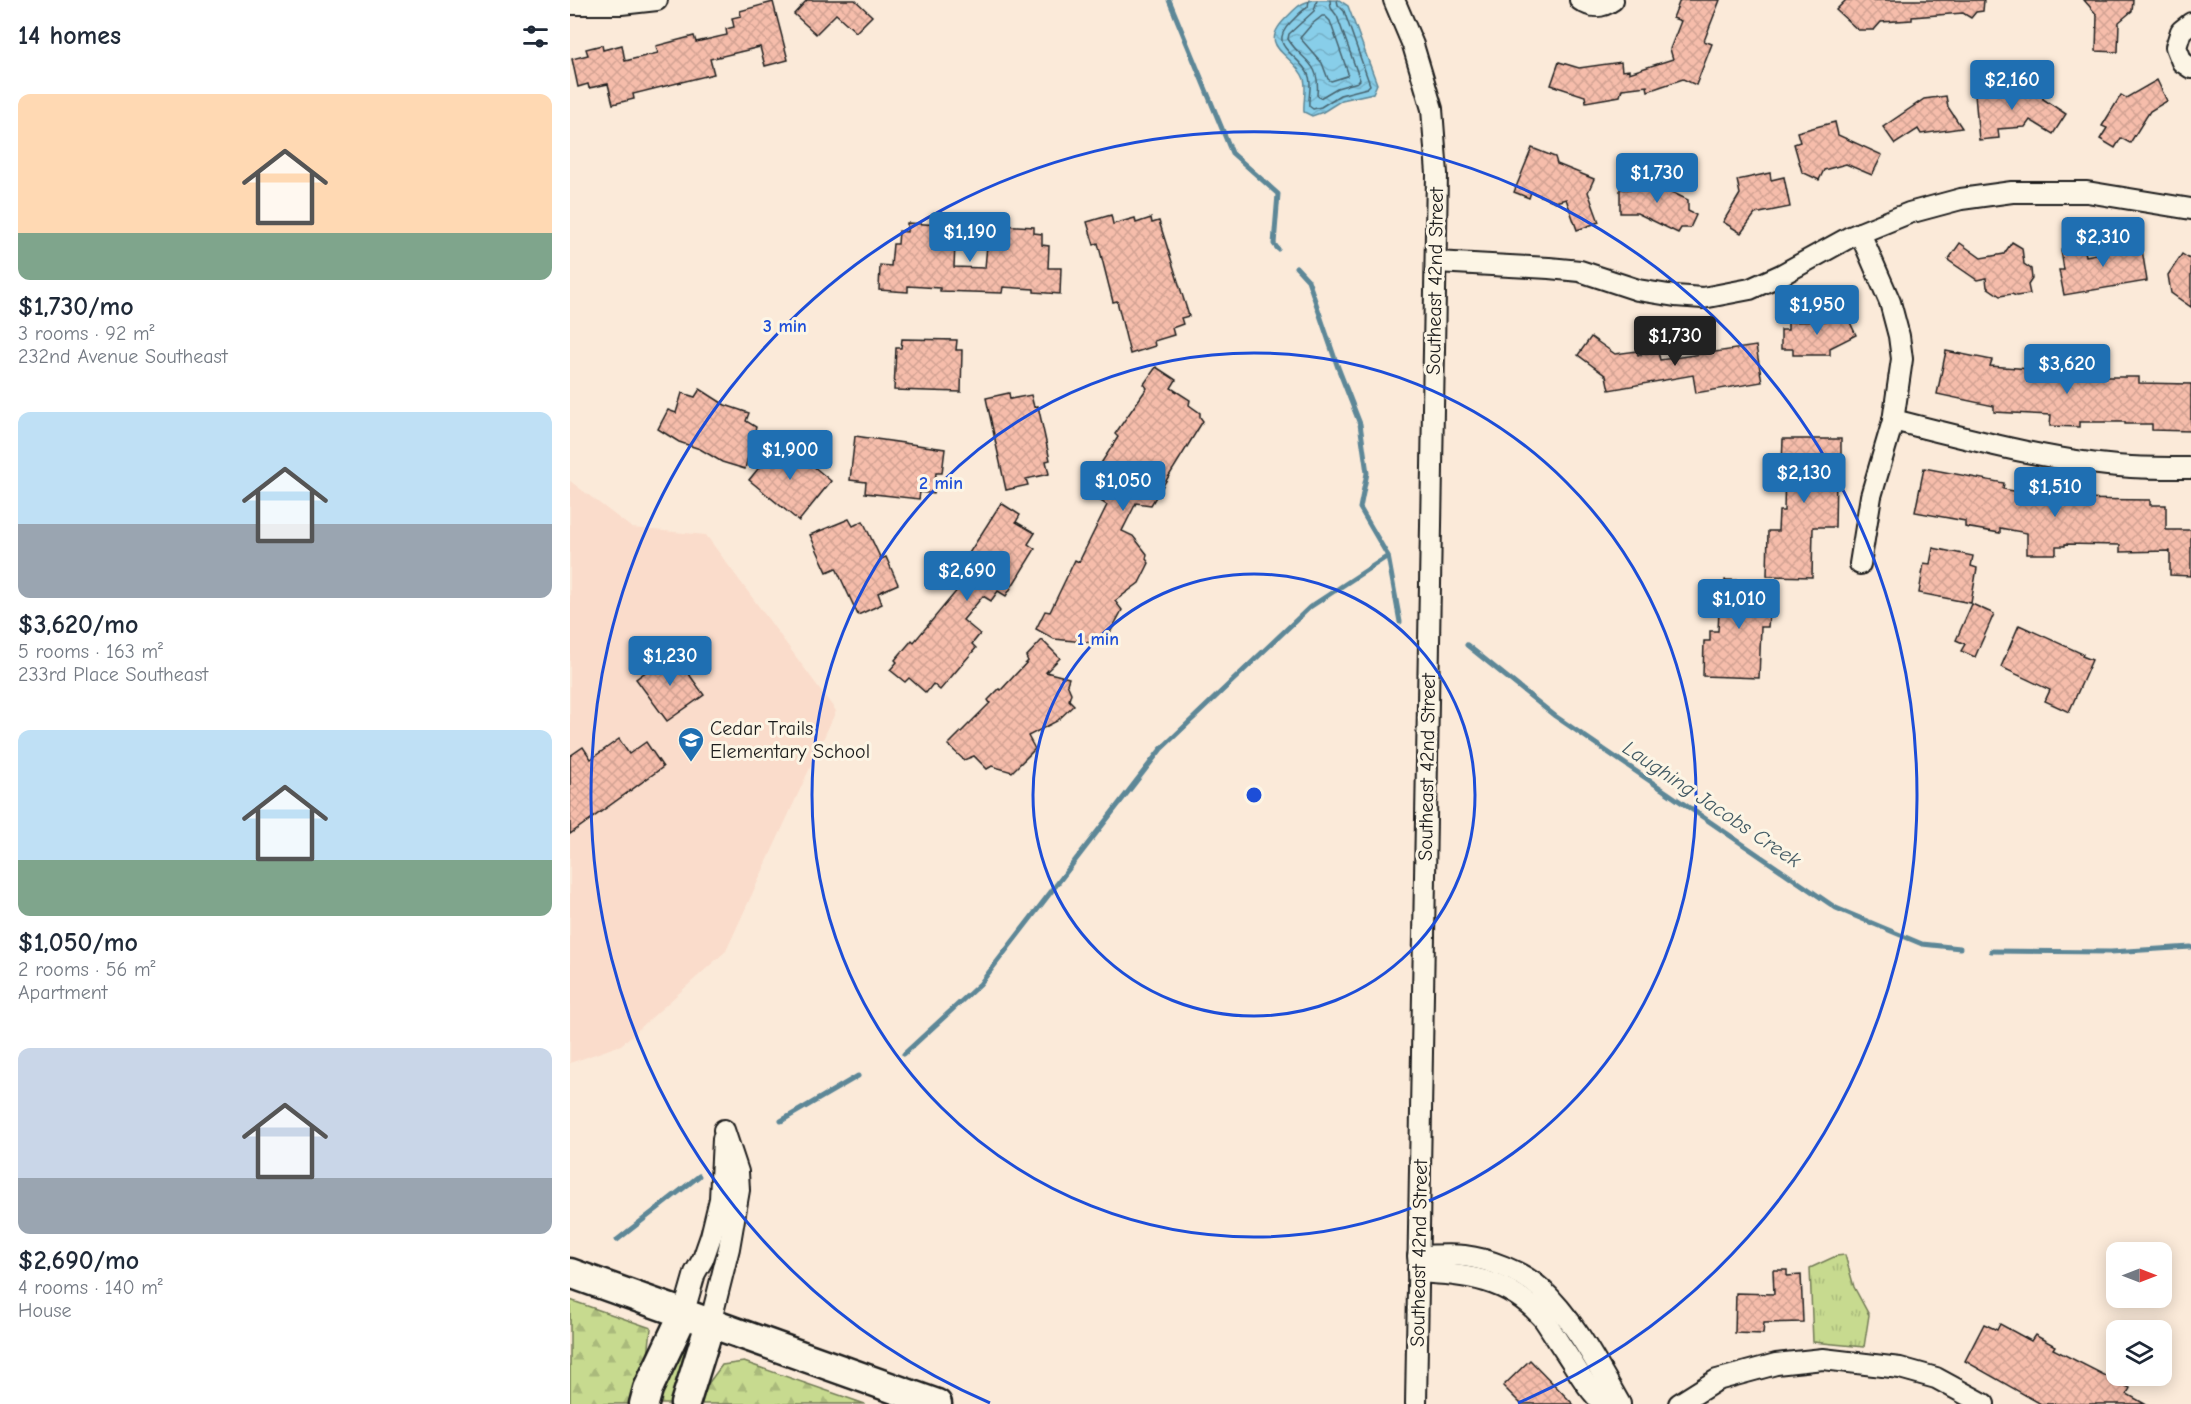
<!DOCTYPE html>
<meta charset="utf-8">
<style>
body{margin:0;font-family:"Comic Neue",sans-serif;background:#f2f2f3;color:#1f2937;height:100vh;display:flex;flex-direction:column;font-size:22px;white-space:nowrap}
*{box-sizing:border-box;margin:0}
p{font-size:20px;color:#747a83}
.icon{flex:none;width:33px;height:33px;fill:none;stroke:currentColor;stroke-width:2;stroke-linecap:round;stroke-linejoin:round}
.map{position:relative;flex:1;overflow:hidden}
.sheet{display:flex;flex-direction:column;background:#fff;width:570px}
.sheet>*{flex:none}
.needle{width:39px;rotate:90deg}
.buttons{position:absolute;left:1536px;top:1242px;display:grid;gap:12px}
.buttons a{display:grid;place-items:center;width:66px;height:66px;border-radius:12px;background:#fff;box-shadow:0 3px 15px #0003;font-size:30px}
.price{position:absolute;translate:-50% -51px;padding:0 14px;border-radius:6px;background:#1f6fb2;color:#fff;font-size:20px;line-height:39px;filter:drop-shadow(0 2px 3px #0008)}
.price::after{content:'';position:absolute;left:50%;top:36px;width:18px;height:14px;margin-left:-9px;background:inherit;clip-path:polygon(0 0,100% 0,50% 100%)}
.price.active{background:#222;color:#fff}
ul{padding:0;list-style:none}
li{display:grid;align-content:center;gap:12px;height:318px;padding:0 18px}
li span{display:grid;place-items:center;height:186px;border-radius:12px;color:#555}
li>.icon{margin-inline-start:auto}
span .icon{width:108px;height:108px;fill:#fffc;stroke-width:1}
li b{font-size:26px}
h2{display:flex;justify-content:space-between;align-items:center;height:72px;padding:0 18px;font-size:26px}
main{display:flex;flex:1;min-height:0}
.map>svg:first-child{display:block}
.built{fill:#fadccb}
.grass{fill:url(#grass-tufts);stroke:#727b56;stroke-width:1.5}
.forest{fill:url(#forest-firs);stroke:#727b56;stroke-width:1.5}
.water{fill:url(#water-waves);stroke:#5d8797;stroke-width:1.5}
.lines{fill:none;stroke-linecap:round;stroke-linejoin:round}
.shore{stroke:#47636e;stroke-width:1.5}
.stream{stroke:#5d8797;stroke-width:5}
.building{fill:url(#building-cross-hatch);stroke:#1c1c1c;stroke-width:1.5}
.street-casing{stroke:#1c1c1c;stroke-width:24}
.secondary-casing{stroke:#1c1c1c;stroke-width:33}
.street{stroke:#fcf5e5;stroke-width:20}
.secondary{stroke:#fcf5e5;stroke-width:28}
.ring{fill:none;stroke:#1d4ed8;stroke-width:3}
.labels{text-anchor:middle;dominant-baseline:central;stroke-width:6;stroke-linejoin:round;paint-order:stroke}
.street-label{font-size:20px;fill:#1c1c1c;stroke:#fcf5e5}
.poi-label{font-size:20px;fill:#1c1c1c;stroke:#fcf5e5;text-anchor:start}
.water-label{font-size:21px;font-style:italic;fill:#425a64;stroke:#fcf5e5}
.centre{fill:#1d4ed8;stroke:#fcf5e5;stroke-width:3}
.ring-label{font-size:18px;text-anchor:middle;font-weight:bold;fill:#1d4ed8;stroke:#fcf5e5;stroke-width:6;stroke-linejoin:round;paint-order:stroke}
</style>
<main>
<section class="sheet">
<h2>14 homes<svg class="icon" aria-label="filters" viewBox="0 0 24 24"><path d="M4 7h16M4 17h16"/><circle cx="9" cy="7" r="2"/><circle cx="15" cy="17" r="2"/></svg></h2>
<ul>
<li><span style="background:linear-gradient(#ffd9b3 75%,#7fa58c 0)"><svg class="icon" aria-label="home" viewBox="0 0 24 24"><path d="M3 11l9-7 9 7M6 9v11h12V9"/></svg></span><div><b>$1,730/mo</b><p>3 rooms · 92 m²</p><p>232nd Avenue Southeast</p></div></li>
<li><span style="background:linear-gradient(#bfe0f5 60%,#9aa5b1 0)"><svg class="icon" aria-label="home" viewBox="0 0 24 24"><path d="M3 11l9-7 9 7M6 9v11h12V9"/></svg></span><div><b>$3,620/mo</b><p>5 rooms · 163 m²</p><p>233rd Place Southeast</p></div></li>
<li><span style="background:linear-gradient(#bfe0f5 70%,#7fa58c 0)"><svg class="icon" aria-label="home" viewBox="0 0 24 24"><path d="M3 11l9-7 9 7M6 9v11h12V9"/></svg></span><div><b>$1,050/mo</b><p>2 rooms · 56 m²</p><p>Apartment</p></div></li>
<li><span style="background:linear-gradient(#c9d6e8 70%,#9aa5b1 0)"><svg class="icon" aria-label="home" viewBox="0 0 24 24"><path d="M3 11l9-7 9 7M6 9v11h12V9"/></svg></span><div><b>$2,690/mo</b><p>4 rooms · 140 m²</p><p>House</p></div></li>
</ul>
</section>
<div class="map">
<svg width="1621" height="1404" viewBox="0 0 1621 1404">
<defs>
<pattern id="grass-tufts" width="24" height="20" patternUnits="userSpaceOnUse" patternTransform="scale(1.5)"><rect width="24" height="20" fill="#c7da8f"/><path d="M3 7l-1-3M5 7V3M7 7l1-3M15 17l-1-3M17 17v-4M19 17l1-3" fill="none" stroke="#aaba7b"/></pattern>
<pattern id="forest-firs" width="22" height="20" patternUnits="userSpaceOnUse" patternTransform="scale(1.5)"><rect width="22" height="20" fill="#c7da8f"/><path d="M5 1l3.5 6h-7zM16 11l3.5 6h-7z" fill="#aaba7b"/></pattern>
<pattern id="water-waves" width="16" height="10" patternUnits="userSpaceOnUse" patternTransform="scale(1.5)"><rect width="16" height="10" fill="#88cee9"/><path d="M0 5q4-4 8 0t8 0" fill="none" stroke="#75b0c7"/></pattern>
<pattern id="building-cross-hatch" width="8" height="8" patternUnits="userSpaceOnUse" patternTransform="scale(1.5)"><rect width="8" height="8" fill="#f6bdab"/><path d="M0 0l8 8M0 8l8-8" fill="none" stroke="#d2a293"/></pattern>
</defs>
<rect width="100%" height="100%" fill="#fbead9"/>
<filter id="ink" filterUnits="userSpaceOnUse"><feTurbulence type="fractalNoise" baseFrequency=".0167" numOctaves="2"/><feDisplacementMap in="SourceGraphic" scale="12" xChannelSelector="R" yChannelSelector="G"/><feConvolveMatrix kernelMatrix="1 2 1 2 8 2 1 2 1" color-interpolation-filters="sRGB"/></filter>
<g filter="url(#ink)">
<path class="built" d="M 0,481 L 62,528 L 136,535 L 266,711 L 156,951 L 51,1045 L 0,1063 Z"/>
<path class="grass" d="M 1275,1255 L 1284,1287 L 1299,1315 L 1294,1347 L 1243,1342 L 1240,1268 L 1266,1256 Z"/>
<g class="forest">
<path d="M 0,1300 L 81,1328 L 77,1366 L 64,1404 L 0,1404 Z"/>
<path d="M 104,1345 L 117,1349 L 122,1358 L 104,1404 L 79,1404 Z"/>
<path d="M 174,1362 L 295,1404 L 123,1404 L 152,1365 Z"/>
</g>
<path class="water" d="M 743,0 L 769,0 L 778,6 L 807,84 L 803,93 L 772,100 L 753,112 L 742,116 L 734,112 C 733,102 737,88 734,79 C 724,53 685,49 716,18 C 728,7 726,5 743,0 Z"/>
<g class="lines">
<g class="shore">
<path d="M 739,0 L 738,7 C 731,11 726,17 721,22 C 696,47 728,53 738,74 C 743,85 738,95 739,106 L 743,109 L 751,107 L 770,95 L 797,88 L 800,85 L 774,11 L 768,5 L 767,0"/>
<path d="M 747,0 L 744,11 L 719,34 L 718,39 C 732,62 751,61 747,95 L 750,98 L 767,88 L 788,82 L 790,80 L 767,16 L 761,8 L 760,0"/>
<path d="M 752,16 L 755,16 L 760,21 L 778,73 L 777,76 L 761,81 L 758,79 L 752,63 L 730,38 L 742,24 Z"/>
</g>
<g class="stream">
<path d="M 599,0 L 662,153 L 708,194 L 704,244 L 708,249"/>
<path d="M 726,267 L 738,280 L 767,365 L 790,424 L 797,473 L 790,508 L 818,556 L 830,622"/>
<path d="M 897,645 L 985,716 L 1266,908 L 1352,944 L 1390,948"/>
<path d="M 1421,951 L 1541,952 L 1621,947"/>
<path d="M 334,1054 L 410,984 L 591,749 L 740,607 L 818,556"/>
<path d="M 211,1121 L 288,1076"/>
<path d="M 47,1240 L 129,1176"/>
</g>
</g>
<g class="building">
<path d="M 237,0 L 285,0 L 302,16 L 286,32 L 266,14 L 246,34 L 224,14 Z"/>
<path d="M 1110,0 L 1150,0 L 1134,41 L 1142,44 L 1126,85 L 1113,79 L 1078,91 L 1077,86 L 1052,89 L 1050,96 L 1016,102 L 1015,96 L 981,85 L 989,62 L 1009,68 L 1051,62 L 1052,71 L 1059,70 L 1059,73 L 1103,59 L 1100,49 L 1111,21 L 1103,18 Z"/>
<path d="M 1276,0 L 1414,0 L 1413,11 L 1406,12 L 1401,18 L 1393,13 L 1342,17 L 1342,20 L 1311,22 L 1304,30 L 1288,30 L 1266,10 Z"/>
<path d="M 1514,0 L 1563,0 L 1562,11 L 1549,22 L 1548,52 L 1526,51 L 1527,15 Z"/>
<path d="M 203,2 L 218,60 L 195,66 L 190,47 L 140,59 L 144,74 L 63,94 L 64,99 L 43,104 L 38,84 L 19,88 L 18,84 L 8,87 L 2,59 L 18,55 L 16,49 L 32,45 L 33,50 L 52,45 L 55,61 L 88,53 L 86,46 L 124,36 L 126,42 L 157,35 L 156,29 L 164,27 L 162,18 L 171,16 L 170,11 Z"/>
<path d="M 1587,80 L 1597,101 L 1580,111 L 1560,143 L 1551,138 L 1545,148 L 1530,139 L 1537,128 L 1532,126 L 1551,95 L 1556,98 Z"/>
<path d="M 1418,82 L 1435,93 L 1472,89 L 1473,99 L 1496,114 L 1483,134 L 1460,120 L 1455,127 L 1428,129 L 1429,138 L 1409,140 L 1404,83 Z"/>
<path d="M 1376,96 L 1378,107 L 1392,128 L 1351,134 L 1348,129 L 1325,144 L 1313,127 L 1354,99 Z"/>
<path d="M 1265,122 L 1268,135 L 1312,155 L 1302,175 L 1276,164 L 1254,170 L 1249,180 L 1232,172 L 1224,144 L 1230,142 L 1227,132 Z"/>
<path d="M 962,148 L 985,157 L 987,164 L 1024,179 L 1018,192 L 1029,222 L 1007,230 L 996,199 L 986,202 L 961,192 L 959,198 L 944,192 Z"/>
<path d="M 1071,171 L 1087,174 L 1087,185 L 1118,200 L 1118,211 L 1126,215 L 1120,228 L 1111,228 L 1108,233 L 1067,213 L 1050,213 L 1050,189 L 1071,189 Z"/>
<path d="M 1200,173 L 1201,180 L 1214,177 L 1220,207 L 1185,214 L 1171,233 L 1153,222 L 1170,194 L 1167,180 Z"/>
<path d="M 541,215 L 543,224 L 565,218 L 566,223 L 581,218 L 582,223 L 589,221 L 619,316 L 611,318 L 613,324 L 602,328 L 604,335 L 584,341 L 585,346 L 560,354 L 547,301 L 543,302 L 528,243 L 524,245 L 517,222 Z"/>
<path d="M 337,223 L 371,225 L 370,232 L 378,233 L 378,244 L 385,244 L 384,267 L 415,268 L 417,245 L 423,246 L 423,233 L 430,234 L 431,225 L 464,227 L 464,233 L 472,234 L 472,245 L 479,246 L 478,268 L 491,268 L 490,294 L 464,292 L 464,289 L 433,287 L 432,293 L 370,291 L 370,288 L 338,286 L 338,292 L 309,290 L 310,265 L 321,266 L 323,244 L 328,244 L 329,231 L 337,232 Z"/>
<path d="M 1570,237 L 1577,281 L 1494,295 L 1489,270 L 1494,270 L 1491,250 L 1514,246 L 1516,256 L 1554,249 L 1553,240 Z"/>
<path d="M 1442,242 L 1452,248 L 1454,264 L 1461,269 L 1462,279 L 1458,285 L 1460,294 L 1446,296 L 1442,294 L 1430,296 L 1417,287 L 1416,278 L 1407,280 L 1378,260 L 1390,243 L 1411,258 L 1434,254 Z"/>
<path d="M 1612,254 L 1621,260 L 1621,307 L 1601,293 L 1598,275 Z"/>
<path d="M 1275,312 L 1286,335 L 1260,348 L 1260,355 L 1223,355 L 1223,349 L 1211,349 L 1211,330 L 1218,330 L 1218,322 L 1256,321 Z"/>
<path d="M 1021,337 L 1045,354 L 1067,351 L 1068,355 L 1088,352 L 1090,360 L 1186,346 L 1192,382 L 1126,393 L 1123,375 L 1039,390 L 1036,376 L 1008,355 Z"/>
<path d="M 332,339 L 387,340 L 386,350 L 392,350 L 391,392 L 324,390 L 326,348 L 331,348 Z"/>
<path d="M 1376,351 L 1422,360 L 1420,366 L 1473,370 L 1472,371 L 1518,372 L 1518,377 L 1569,377 L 1569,383 L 1621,384 L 1621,431 L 1582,430 L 1582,424 L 1555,424 L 1555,422 L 1509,422 L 1509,427 L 1480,426 L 1481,415 L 1424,412 L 1424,406 L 1367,394 Z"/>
<path d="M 586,367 L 606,380 L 601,388 L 620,400 L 619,405 L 630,413 L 630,417 L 633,421 L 581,505 L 566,503 L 552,531 L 563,536 L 577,554 L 576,559 L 579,563 L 569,583 L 545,601 L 552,610 L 534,644 L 484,639 L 466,629 L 475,611 L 480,612 L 505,560 L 509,562 L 537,505 L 526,498 L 526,493 L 514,485 L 526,466 L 528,468 L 548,437 L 545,434 L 577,388 L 574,384 Z"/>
<path d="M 130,389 L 155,405 L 179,413 L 176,421 L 186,427 L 175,469 L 152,462 L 130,449 L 109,442 L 88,429 L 98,410 L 106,413 L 112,393 L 125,397 Z"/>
<path d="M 439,393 L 440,399 L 461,395 L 464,407 L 468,406 L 480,460 L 476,461 L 479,474 L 456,479 L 458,485 L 436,490 L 416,398 Z"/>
<path d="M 285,436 L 375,449 L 372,473 L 366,473 L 364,494 L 350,492 L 349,499 L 295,493 L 296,482 L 280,480 Z"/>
<path d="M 1213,439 L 1271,439 L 1271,476 L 1266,476 L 1265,527 L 1243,527 L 1242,577 L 1197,576 L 1198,531 L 1208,531 L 1209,511 L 1214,511 L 1215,465 L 1212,465 Z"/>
<path d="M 217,444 L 261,481 L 229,521 L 179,480 L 204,449 L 209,453 Z"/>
<path d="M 1354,468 L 1434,483 L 1433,489 L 1459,494 L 1496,494 L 1495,499 L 1580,500 L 1580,505 L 1596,505 L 1596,530 L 1621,530 L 1621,576 L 1600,575 L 1600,551 L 1550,552 L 1550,545 L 1495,544 L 1495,546 L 1486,546 L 1486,554 L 1457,554 L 1457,533 L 1430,528 L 1430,533 L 1395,527 L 1395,521 L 1345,512 Z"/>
<path d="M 431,503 L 450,515 L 446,522 L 465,533 L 458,544 L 465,549 L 436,596 L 428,591 L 421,601 L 413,596 L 393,620 L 410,634 L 402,644 L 406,648 L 370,690 L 363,684 L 356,693 L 339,678 L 335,682 L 320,670 L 327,662 L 325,660 L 342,640 L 344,642 L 389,588 L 380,583 Z"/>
<path d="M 279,519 L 283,526 L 293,521 L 311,559 L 316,557 L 328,584 L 308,593 L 312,604 L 288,615 L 266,568 L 257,572 L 240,535 Z"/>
<path d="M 1363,548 L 1403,556 L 1401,566 L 1407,568 L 1401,603 L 1349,593 L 1354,563 L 1360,564 Z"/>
<path d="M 1155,580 L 1203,581 L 1203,616 L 1199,615 L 1198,627 L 1191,627 L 1189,678 L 1133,676 L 1134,641 L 1140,641 L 1140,631 L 1148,631 L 1149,611 L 1154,612 Z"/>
<path d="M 1402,604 L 1424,614 L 1405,657 L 1391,651 L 1395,644 L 1386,640 Z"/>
<path d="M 1449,625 L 1513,654 L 1512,656 L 1522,660 L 1499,712 L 1475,701 L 1480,690 L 1431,667 Z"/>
<path d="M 472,640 L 490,658 L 476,672 L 499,678 L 497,684 L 501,693 L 499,700 L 504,705 L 487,721 L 458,736 L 465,749 L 442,772 L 422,766 L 417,769 L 404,756 L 394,760 L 378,745 L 420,703 L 418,700 L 429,689 L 431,690 L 458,661 L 456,657 Z"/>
<path d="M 103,652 L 134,695 L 97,721 L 66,679 Z"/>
<path d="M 49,739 L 59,754 L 76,742 L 93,767 L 0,834 L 0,756 L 13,747 L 21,759 Z"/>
<path d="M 1203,1270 L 1217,1270 L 1217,1276 L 1231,1275 L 1233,1322 L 1194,1323 L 1193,1334 L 1165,1333 L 1166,1293 L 1204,1294 Z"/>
<path d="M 1414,1324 L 1427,1330 L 1430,1324 L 1461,1341 L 1465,1335 L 1485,1346 L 1483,1349 L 1560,1388 L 1557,1394 L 1575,1404 L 1471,1404 L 1395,1361 Z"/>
<path d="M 960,1360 L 1003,1404 L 951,1404 L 933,1386 Z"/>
</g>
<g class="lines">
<g class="street-casing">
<g id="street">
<path d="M 824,0 L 843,45 L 862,109 L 867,174 L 846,1404"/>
<path d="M 1010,0 C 1021,8 1032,8 1043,0"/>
<path d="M 0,4 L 51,4 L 87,0"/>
<path d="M 1621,23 L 1611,31 L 1606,47 L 1612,62 L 1621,68"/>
<path d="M 866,262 L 979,268 L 1010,271 L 1068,290 L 1105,296 L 1133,298 L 1180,289 L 1211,275 L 1280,237 L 1339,213 L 1391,199 L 1442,192 L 1517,192 L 1621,209"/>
<path d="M 1323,420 C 1400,439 1482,462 1561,467 C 1581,468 1601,468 1621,468"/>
<path d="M 1290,564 L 1301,496 L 1323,421 L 1332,359 L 1329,336 L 1320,302 L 1290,233"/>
<path d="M 848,1256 C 863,1256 879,1254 894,1256 C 919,1259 951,1271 970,1288 C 1004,1319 1027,1364 1050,1404"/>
<path d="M 848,1272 C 897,1275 938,1278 973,1318 C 981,1329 988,1342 996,1353 C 1008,1371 1018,1390 1034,1404"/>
<path d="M 113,1315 L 125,1273 L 133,1259 L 141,1236 L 150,1199 L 153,1139"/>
<path d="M 140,1324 L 159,1248 L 169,1190 L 168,1172 L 154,1130"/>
<path d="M 1109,1404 L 1147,1380 L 1206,1364 L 1253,1359 L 1330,1368 L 1366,1378 L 1414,1404"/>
</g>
</g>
<g class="secondary-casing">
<g id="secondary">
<path d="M 0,1273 L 367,1404"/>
<path d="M 74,1404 L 78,1389 L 113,1315"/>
<path d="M 115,1404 L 140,1324"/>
</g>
</g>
<use href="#street" class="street"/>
<use href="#secondary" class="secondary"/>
</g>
</g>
<g class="ring">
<circle cx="684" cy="795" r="221"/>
<circle cx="684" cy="795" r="442"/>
<path d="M420 1403A663 663 0 1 1 948 1403"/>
</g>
<defs>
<g id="school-pin" transform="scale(1.35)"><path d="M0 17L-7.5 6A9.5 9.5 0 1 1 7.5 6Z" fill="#1f6fb2" stroke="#fcf5e5"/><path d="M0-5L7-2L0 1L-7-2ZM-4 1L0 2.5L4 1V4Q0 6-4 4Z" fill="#fff"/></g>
</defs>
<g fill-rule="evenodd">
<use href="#school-pin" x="121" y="740"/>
</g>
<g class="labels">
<g class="street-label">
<text transform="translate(865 281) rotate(-89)">Southeast 42nd Street</text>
<text transform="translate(857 767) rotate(-89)">Southeast 42nd Street</text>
<text transform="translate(849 1253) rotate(-89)">Southeast 42nd Street</text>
</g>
<g class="poi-label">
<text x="140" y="728">Cedar Trails<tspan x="140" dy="23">Elementary School</tspan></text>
</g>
<g class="water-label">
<text transform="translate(1142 804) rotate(34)">Laughing Jacobs Creek</text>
</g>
</g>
<circle cx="684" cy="795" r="9" class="centre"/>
<g class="ring-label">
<text x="215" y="332">3 min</text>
<text x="371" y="489">2 min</text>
<text x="528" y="645">1 min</text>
</g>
</svg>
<div class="buttons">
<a><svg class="needle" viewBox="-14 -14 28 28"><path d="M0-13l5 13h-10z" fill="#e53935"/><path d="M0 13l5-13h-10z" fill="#747a83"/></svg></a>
<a><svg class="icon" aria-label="layers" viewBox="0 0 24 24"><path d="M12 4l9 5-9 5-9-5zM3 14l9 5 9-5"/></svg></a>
</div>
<b class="price" style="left:1442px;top:111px">$2,160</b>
<b class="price" style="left:1087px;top:204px">$1,730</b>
<b class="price" style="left:400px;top:263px">$1,190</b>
<b class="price" style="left:1533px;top:268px">$2,310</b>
<b class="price" style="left:1247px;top:336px">$1,950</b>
<b class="price active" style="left:1105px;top:367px">$1,730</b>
<b class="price" style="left:1497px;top:395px">$3,620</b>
<b class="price" style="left:220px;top:481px">$1,900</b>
<b class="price" style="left:1234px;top:504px">$2,130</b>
<b class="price" style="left:553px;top:512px">$1,050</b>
<b class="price" style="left:1485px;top:518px">$1,510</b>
<b class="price" style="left:397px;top:602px">$2,690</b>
<b class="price" style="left:1169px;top:630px">$1,010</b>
<b class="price" style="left:100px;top:687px">$1,230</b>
</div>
</main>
